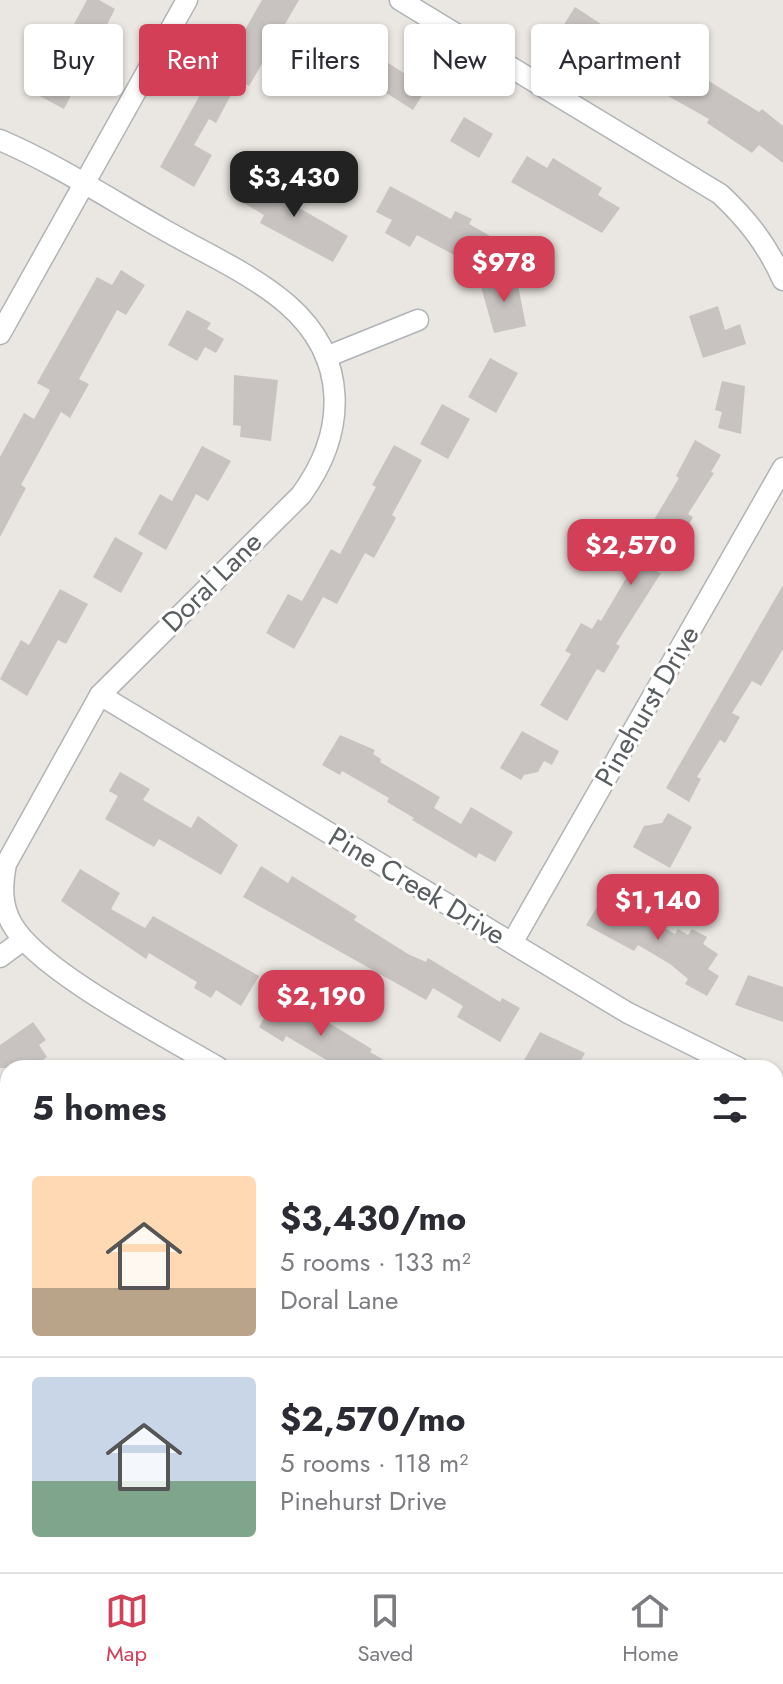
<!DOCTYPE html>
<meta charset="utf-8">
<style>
body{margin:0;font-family:Jost,sans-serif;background:#f7f7f7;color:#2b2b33;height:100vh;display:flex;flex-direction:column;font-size:30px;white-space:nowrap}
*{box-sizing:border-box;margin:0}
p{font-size:26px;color:#7c7c81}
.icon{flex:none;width:44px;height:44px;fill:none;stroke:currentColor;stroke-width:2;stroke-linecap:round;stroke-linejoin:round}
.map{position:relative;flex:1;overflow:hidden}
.details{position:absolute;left:0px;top:1060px;width:784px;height:512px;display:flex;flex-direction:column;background:#fff;border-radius:24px 24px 0 0;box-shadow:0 2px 6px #0004}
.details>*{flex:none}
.hud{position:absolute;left:24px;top:24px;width:736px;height:72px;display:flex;gap:16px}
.price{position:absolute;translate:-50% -68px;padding:0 18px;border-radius:16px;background:#d23f56;color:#fff;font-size:26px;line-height:52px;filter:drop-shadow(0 2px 4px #0008)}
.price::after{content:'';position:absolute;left:50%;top:48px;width:24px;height:18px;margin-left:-12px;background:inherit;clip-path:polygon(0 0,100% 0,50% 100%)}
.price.active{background:#222;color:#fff}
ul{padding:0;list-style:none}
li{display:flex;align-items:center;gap:24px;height:200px;padding:0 32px}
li+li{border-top:2px solid #e1e1e2}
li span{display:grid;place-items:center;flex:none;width:224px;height:160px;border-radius:8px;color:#555}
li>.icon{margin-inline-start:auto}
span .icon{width:96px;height:96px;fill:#fffc;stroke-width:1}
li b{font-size:34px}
h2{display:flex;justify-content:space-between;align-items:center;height:96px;padding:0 32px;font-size:34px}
.chip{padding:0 28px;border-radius:8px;background:#fff;box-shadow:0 2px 6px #0004;font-size:28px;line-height:72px}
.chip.active{background:#d23f56;color:#fff}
.tab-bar{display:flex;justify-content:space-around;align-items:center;height:112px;border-top:2px solid #e1e1e2;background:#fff;font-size:22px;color:#7c7c81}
.tab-bar a{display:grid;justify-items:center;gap:4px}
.tab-bar .active{color:#d23f56}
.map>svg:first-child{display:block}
.water{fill:#a8e4f3}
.building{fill:#c8c3c0}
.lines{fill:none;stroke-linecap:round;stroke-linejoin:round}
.minor-casing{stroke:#b1b4b7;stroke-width:23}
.minor{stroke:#fff;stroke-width:20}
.labels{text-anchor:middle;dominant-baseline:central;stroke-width:6;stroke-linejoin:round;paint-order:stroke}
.street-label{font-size:28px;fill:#595e60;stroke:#fff}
</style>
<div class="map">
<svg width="783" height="1572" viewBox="0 0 783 1572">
<rect width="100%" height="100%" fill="#eae6e1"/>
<g class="water">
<path d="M 0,1142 L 8,1146 L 8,1232 L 0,1245 Z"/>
<path d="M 0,1524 L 8,1529 L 8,1564 L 201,1564 L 208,1570 L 17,1572 L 0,1561 Z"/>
</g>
<g class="building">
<path d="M 87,0 L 99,0 L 115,9 L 64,109 L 36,94 L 58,54 L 68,60 L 85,30 L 74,24 Z"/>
<path d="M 262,0 L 299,0 L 249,86 L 239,80 L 216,123 L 209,119 L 194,145 L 212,155 L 194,187 L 160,167 L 206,84 L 212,87 Z"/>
<path d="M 575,7 L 642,51 L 645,48 L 702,82 L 704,78 L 759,112 L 762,109 L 783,126 L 783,163 L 759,145 L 752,153 L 707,123 L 709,119 L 558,34 Z"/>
<path d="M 343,34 L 427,88 L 413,110 L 366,80 L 364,83 L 326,61 Z"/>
<path d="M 464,117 L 493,134 L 479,158 L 450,141 Z"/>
<path d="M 527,156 L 547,168 L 553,158 L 602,188 L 598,195 L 620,208 L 602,233 L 511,182 Z"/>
<path d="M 280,175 L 293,182 L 286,194 L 295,199 L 292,204 L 348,236 L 333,262 L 260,223 L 264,215 L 244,203 L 258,178 L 273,186 Z"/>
<path d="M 390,186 L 451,219 L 455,211 L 472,219 L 469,224 L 499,241 L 482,270 L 417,235 L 410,247 L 385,233 L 392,220 L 376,212 Z"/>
<path d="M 121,270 L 145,285 L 126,315 L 117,310 L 79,379 L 89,384 L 70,418 L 61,412 L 21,485 L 26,488 L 0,537 L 0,457 L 24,413 L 34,419 L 50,390 L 37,383 L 97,277 L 112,285 Z"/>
<path d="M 516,275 L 526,326 L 494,333 L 480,283 Z"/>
<path d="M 718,306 L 725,330 L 740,324 L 746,344 L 703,358 L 689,316 Z"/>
<path d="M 187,310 L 211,323 L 207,329 L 224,339 L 216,353 L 205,347 L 197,361 L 168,345 Z"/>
<path d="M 490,358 L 518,373 L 496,413 L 468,397 Z"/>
<path d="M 234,375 L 278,380 L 271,441 L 240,437 L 241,426 L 233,425 Z"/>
<path d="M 722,381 L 745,386 L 741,434 L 718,428 L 722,412 L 715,410 Z"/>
<path d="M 442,404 L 470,419 L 448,459 L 420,444 Z"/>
<path d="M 695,440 L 721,455 L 711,472 L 714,473 L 688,514 L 693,517 L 681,538 L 677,537 L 657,572 L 661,573 L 616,644 L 620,646 L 604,673 L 597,669 L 567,721 L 540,705 L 571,654 L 565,651 L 581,623 L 592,629 L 598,619 L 601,621 L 628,575 L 635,578 L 653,544 L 643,538 L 679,478 L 676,476 Z"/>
<path d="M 394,445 L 422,460 L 392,515 L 396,518 L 374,558 L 365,553 L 337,604 L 323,597 L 294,649 L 266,633 L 288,594 L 302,601 L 331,549 L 340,554 L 376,487 L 372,485 Z"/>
<path d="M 202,446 L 231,461 L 208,501 L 196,494 L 166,550 L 138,534 L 160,494 L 172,501 Z"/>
<path d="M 115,537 L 143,553 L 121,593 L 93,577 Z"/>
<path d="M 783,585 L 783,649 L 761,686 L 752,681 L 732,713 L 740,717 L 725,743 L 720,740 L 697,777 L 701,779 L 689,802 L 666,788 Z"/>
<path d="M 60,589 L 88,604 L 66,644 L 58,640 L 27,696 L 0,679 L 21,640 L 29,645 Z"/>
<path d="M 522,731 L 559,751 L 552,765 L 544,761 L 538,772 L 524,775 L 521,780 L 500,768 Z"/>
<path d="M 340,735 L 375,750 L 373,754 L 381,759 L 380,762 L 440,797 L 434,808 L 461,824 L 471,807 L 513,832 L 495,862 L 479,853 L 476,858 L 412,820 L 414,818 L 387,802 L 389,798 L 342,771 L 340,775 L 322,765 Z"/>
<path d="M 120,772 L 150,789 L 143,800 L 191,828 L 198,816 L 238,845 L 221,875 L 159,839 L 154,847 L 105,819 L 118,796 L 109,791 Z"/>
<path d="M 668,813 L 692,827 L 670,868 L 633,847 L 644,826 L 662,823 Z"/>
<path d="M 261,866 L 288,883 L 292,876 L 357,916 L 354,920 L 408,954 L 426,962 L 428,958 L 500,1002 L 502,998 L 520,1008 L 500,1042 L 457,1017 L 463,1006 L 433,988 L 426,1000 L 243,897 Z"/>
<path d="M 80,869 L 120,893 L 111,909 L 145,928 L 153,916 L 259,976 L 241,1006 L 216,990 L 211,998 L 194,988 L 197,982 L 149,953 L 146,959 L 61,901 Z"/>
<path d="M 605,894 L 675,934 L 678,929 L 688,935 L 692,929 L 707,937 L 703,944 L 718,954 L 708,969 L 719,976 L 707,996 L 685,984 L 688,979 L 670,964 L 638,945 L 634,951 L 586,925 Z"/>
<path d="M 748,975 L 783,987 L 783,1022 L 735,1005 Z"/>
<path d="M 289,999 L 372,1049 L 370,1052 L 398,1068 L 340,1068 L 286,1036 L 283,1042 L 259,1027 L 269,1009 L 279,1015 Z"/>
<path d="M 33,1022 L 46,1040 L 39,1045 L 47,1057 L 31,1068 L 0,1068 L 0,1045 Z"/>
<path d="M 540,1032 L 585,1053 L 577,1068 L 533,1068 L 523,1062 Z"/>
</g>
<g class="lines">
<g class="minor-casing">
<g id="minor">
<path d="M 400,0 L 720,194 C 748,220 767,245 783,280"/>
<path d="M 0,140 C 56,164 108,198 161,228 C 202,252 251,273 287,304 C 349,358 347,432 301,495 L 100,695 L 6,864 C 2,885 1,905 12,924 C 38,971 169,1038 219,1068"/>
<path d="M 0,334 L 187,0"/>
<path d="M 326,357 L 418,320"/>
<path d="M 100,695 L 628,1013 L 739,1068"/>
<path d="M 512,943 L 783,468"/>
<path d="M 0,957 L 23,940"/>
<path d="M 776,1085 L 783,1088"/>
<path d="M 776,1171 L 783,1156"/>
<path d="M 509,1564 L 509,1572"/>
</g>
</g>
<use href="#minor" class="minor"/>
</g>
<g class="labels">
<g class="street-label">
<text transform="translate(212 582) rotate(-45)">Doral Lane</text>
<text transform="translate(647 706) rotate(-60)">Pinehurst Drive</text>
<text transform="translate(417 886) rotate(31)">Pine Creek Drive</text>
</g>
</g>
</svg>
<b class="price active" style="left:294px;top:219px">$3,430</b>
<b class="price" style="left:504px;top:304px">$978</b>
<b class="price" style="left:631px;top:587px">$2,570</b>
<b class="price" style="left:658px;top:942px">$1,140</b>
<b class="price" style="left:321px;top:1038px">$2,190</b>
<div class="hud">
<a class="chip">Buy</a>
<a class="chip active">Rent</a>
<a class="chip">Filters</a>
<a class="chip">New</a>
<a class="chip">Apartment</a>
</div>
<section class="details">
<h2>5 homes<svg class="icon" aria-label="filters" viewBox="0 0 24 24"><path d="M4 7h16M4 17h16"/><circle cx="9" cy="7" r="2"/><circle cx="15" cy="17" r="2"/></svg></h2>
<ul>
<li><span style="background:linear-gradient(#ffd9b3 70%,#b9a48a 0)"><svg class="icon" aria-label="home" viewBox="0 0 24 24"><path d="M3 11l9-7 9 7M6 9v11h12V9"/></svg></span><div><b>$3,430/mo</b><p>5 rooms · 133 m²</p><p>Doral Lane</p></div></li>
<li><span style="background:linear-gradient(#c9d6e8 65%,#7fa58c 0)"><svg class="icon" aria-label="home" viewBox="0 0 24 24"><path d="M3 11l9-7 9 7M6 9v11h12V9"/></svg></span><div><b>$2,570/mo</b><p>5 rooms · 118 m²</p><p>Pinehurst Drive</p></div></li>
</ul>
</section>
</div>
<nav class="tab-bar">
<a class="active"><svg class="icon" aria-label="map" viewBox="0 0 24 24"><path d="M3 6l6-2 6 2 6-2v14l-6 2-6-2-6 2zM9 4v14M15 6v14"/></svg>Map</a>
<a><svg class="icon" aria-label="saved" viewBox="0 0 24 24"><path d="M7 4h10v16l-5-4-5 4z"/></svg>Saved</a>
<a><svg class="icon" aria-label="home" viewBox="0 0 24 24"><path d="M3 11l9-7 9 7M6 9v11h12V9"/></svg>Home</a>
</nav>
